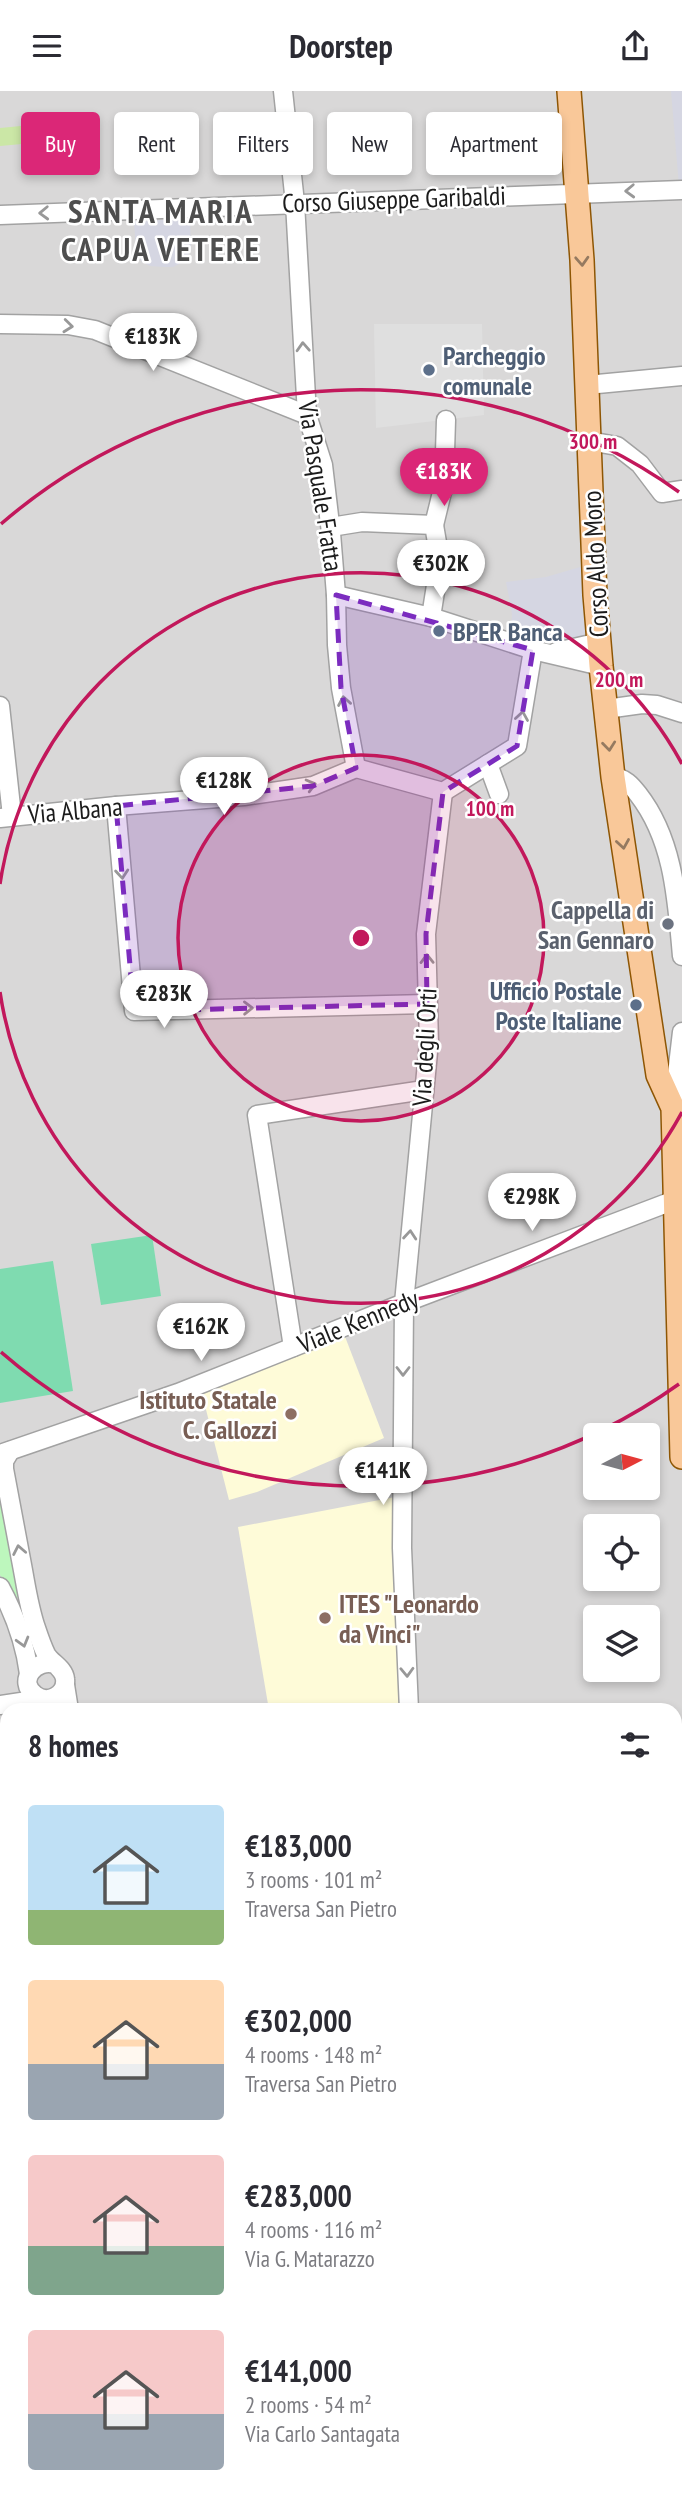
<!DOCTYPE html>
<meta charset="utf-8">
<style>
body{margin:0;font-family:"PT Sans Narrow",sans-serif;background:#f7f7f7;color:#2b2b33;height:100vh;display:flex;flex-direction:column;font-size:26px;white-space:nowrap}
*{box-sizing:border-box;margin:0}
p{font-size:23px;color:#7c7c81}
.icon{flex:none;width:38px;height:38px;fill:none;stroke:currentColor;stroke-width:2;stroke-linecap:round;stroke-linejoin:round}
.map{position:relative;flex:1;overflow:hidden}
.sheet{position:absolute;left:0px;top:1612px;width:682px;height:800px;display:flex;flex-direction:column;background:#fff;border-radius:21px 21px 0 0;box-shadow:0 4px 10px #0003}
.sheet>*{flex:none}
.banner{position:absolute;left:21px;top:21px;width:640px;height:63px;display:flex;gap:14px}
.needle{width:46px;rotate:84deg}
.tools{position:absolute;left:583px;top:1332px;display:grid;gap:14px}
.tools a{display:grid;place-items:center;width:77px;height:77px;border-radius:7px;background:#fff;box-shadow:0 4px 10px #0003;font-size:35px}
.price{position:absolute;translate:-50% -60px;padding:0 16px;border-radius:24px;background:#fff;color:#222;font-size:23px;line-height:46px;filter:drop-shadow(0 2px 4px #0008)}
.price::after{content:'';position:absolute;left:50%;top:42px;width:21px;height:16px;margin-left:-10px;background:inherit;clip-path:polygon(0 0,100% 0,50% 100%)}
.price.active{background:#db2777;color:#fff}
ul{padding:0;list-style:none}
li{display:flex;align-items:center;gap:21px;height:175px;padding:0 28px}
li span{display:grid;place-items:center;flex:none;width:196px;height:140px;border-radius:7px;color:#555}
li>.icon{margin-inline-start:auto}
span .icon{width:84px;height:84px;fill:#fffc;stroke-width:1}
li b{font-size:30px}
h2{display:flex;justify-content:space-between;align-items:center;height:84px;padding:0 28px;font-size:30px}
.tag{padding:0 24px;border-radius:7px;background:#fff;box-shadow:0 4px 10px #0003;font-size:24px;line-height:63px}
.tag.active{background:#db2777;color:#fff}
header{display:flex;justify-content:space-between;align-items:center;height:91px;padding:0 28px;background:#fff;font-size:32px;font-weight:800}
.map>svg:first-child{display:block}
.residential{fill:#d9d8d8;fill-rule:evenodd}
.commercial{fill:#eecfd0}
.education{fill:#fefbd8}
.military{fill:#efd9d3}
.grass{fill:#cbe7a6}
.park{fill:#bdf7bd}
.pitch{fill:#7fdbb0}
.parking{fill:#dfdfdf}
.plaza{fill:#d5d6e2}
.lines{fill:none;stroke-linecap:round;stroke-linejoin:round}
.minor-casing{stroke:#a2a2a2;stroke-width:21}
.major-casing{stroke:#8e5604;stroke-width:26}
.minor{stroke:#fff;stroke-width:18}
.major{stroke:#f9c899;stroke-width:23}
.oneway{stroke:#989898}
.oneway2{stroke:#957a60}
.marked{fill:#7b2cbf;fill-opacity:0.2;stroke:#7b2cbf;stroke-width:5;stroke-dasharray:14 9;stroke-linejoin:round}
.ring{fill:none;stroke:#c2185b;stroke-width:3.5}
.service-dot{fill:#5c6f8a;stroke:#fff;stroke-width:2.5}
.worship-dot{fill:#6b7280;stroke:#fff;stroke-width:2.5}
.education-dot{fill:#8d6e63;stroke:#fff;stroke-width:2.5}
.labels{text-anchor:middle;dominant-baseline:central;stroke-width:5;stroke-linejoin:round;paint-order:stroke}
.street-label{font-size:26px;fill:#1b1b1b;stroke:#fff}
.service-label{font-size:26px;font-weight:bold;fill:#4e5e75;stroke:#fff;text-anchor:start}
.worship-label{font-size:26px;font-weight:bold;fill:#5b616d;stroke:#fff;text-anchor:end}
.education-label{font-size:26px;font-weight:bold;fill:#785e54;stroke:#fff;text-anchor:end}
.district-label{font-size:33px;font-weight:bold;letter-spacing:2px;fill:#4e4e4e;stroke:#fff}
.centre{fill:#c2185b;stroke:#fff;stroke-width:3.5}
.ring-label{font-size:21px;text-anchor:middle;font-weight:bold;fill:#c2185b;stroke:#fff;stroke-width:5;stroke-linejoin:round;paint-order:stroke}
</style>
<header><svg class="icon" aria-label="menu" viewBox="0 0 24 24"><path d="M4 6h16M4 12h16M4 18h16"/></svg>Doorstep<svg class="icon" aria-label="share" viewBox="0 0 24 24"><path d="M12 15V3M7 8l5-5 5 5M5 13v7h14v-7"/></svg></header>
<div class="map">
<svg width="682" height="2410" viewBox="0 0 682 2410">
<rect width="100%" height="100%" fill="#ece8e0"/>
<g class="residential">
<path d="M 0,0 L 682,0 L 682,2049 L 676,2050 L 676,1619 L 7,1619 L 7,1861 L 0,1862 ZM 595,1344 L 648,1344 L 648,1396 L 595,1396 ZM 595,1435 L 648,1435 L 648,1488 L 595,1488 ZM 595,1526 L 648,1526 L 648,1578 L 595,1578 Z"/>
<path d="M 0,1915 L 7,1942 L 7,2404 L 435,2404 L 435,2410 L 0,2410 Z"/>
</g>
<path class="commercial" d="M 435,2405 L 435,2404 L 582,2405 L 579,2410 L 435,2410 Z"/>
<g class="education">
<path d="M 344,1243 L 384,1347 L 257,1401 L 229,1409 L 201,1299 Z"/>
<path d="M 395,1406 L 399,1619 L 269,1619 L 238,1436 Z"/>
</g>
<path class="military" d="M 0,1657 L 7,1689 L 7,1749 L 0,1751 Z"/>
<path class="grass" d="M 21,35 L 22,53 L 0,55 L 0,37 Z"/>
<path class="park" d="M 0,1404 L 20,1502 L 19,1506 L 15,1508 L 0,1484 Z"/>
<g class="pitch">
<path d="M 152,1144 L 161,1205 L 101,1214 L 91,1153 Z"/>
<path d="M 53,1170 L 73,1300 L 0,1312 L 0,1178 Z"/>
<path d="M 7,2165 L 7,2392 L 0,2393 L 0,2166 Z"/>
</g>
<path class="parking" d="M 374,233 L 482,233 L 484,324 L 376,337 Z"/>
<g class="plaza">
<path d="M 671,0 L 682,0 L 682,95 L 679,95 Z"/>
<path d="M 190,128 L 191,158 L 185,170 L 173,176 L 164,176 L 150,175 L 142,171 L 136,160 L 134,130 Z"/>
<path d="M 587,474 L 589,549 L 551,555 L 511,542 L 512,523 L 506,491 L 546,486 Z"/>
</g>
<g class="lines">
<g class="minor-casing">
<g id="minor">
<path d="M 283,0 L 295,112 L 307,324 L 323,374 L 331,442 L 336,504 L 337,554 L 341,597 L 356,677"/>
<path d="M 0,124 L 682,99"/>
<path d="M 0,233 L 68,234 L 95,239 L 307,324"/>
<path d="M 587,294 L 682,285"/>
<path d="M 589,350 L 617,355 L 640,373 L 662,402 L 682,399"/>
<path d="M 434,434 L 444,393 L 446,329"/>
<path d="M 331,436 L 362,431 L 434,434 L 440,469 L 431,526"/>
<path d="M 336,504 L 431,526 L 533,559 L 601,575"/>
<path d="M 556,561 L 600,551"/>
<path d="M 0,615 L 12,725"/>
<path d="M 606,618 L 642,613 L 657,614 L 682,622"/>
<path d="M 488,673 L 499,703"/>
<path d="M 613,686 C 625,687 631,694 638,703 C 674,749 677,809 682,865"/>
<path d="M 116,715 L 134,920 L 427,913"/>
<path d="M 0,727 L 116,715 L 244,705 L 313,695 L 356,677 L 443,701 L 517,655 L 533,559"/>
<path d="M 673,1017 L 682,941"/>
<path d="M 293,1256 L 257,1024 L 424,999"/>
<path d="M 10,1360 L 4,1370 L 4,1378 C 10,1410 16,1442 22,1474 C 26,1495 29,1517 36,1537 C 39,1546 42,1555 46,1563 C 51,1572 64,1577 65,1588 C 67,1604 47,1614 35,1604 C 16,1590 36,1567 55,1573"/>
<path d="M 0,1363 L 178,1302 L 404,1212 L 675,1109"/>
<path d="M 0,1496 C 15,1524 25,1551 29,1583"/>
<path d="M 65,1594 L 69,1619"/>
<path d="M 0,1614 L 41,1608"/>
<path d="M 409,1619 L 402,1457 L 404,1212 L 429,951 L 426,843 L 443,701"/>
<path d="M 676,1835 L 682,1835"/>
<path d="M 676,2147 L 682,2147"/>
<path d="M 676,2176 L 682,2180"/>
<path d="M 676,2202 L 682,2214"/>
<path d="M 37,2404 L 49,2410"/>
<path d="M 276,2404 L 279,2410"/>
<path d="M 17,2410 L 20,2404"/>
<path d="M 105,2410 L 108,2404"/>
<path d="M 369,2410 L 373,2404"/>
</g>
</g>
<g class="major-casing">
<g id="major">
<path d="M 569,0 L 582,169 L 595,504 L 601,575 L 613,686 L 658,984 L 673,1017 L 682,1366"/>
<path d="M 676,2251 L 682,2237"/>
<path d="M 607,2410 L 609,2404"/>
</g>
</g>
<use href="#minor" class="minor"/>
<use href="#major" class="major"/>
</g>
<defs><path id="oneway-chevron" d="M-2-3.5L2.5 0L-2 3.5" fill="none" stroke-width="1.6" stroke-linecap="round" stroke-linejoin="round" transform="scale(1.75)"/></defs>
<g class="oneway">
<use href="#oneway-chevron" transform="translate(630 100) rotate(178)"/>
<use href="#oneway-chevron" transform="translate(44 122) rotate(178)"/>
<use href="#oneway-chevron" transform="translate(68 235) rotate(6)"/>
<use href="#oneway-chevron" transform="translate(303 256) rotate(-93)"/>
<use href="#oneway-chevron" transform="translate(344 610) rotate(-100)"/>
<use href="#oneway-chevron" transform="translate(522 625) rotate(-81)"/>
<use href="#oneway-chevron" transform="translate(311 694) rotate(-15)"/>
<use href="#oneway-chevron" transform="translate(122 783) rotate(85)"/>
<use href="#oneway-chevron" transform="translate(427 868) rotate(-91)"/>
<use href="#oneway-chevron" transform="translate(248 917) rotate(-1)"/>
<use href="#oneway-chevron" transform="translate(410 1144) rotate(-85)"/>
<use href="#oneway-chevron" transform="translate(403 1280) rotate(90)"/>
<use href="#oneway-chevron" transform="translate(19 1459) rotate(-101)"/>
<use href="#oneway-chevron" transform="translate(23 1551) rotate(74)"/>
<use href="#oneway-chevron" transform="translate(407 1581) rotate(88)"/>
</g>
<g class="oneway2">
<use href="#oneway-chevron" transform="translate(582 170) rotate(87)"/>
<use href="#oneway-chevron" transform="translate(609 655) rotate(84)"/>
<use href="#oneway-chevron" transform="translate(623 753) rotate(81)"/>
</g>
<path class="marked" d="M 336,504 L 533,559 L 517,655 L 443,701 L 426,843 L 427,913 L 134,920 L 116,715 L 313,695 L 356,677 L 341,597 Z"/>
<circle cx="361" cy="847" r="183" fill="#c2185b" fill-opacity=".12"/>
<g class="ring">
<circle cx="361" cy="847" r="183"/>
<path d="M682 1021A365 365 0 0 1 0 901M0 793A365 365 0 0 1 682 673"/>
<path d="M679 1293A548 548 0 0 1 1 1261M1 433A548 548 0 0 1 679 401"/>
</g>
<g class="service-dot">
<circle cx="429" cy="279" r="7"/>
<circle cx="439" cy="540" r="7"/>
<circle cx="636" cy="914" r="7"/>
</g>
<circle class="worship-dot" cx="668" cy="833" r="7"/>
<g class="education-dot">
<circle cx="291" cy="1323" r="7"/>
<circle cx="325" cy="1527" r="7"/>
</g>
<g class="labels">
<g class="street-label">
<text transform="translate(394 108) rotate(-2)">Corso Giuseppe Garibaldi</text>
<text transform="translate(321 395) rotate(81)">Via Pasquale Fratta</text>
<text transform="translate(595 473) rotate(-93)">Corso Aldo Moro</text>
<text transform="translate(75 719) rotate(-5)">Via Albana</text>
<text transform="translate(424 956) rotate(-87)">Via degli Orti</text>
<text transform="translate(358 1230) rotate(-22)">Viale Kennedy</text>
</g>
<g class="service-label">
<text x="443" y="264">Parcheggio<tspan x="443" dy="30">comunale</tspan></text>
<text x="453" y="540">BPER Banca</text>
<text x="622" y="899" text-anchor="end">Ufficio Postale<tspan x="622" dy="30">Poste Italiane</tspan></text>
</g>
<g class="worship-label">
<text x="654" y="818">Cappella di<tspan x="654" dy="30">San Gennaro</tspan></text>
</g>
<g class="education-label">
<text x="277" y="1308">Istituto Statale<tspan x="277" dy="30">C. Gallozzi</tspan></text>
<text x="339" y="1512" text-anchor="start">ITES "Leonardo<tspan x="339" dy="30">da Vinci"</tspan></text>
</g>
<g class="district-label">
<text x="161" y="119">SANTA MARIA<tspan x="161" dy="38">CAPUA VETERE</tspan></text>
</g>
</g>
<circle cx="361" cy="847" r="10" class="centre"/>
<g class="ring-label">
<text x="593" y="358">300 m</text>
<text x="619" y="596">200 m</text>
<text x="490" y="725">100 m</text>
</g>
</svg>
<div class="tools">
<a><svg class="needle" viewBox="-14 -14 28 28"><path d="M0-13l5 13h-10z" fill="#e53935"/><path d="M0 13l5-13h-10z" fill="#7c7c81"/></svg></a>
<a><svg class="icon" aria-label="locate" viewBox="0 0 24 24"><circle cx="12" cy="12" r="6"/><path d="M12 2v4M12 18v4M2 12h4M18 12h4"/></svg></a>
<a><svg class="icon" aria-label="layers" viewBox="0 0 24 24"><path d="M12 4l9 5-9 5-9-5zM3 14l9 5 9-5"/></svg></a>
</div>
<b class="price" style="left:153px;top:282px">€183K</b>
<b class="price active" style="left:444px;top:417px">€183K</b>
<b class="price" style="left:441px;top:509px">€302K</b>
<b class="price" style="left:224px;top:726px">€128K</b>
<b class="price" style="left:164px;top:939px">€283K</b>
<b class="price" style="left:532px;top:1142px">€298K</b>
<b class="price" style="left:201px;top:1272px">€162K</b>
<b class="price" style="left:383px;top:1416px">€141K</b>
<div class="banner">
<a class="tag active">Buy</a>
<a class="tag">Rent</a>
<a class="tag">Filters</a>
<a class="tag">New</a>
<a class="tag">Apartment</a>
</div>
<section class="sheet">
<h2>8 homes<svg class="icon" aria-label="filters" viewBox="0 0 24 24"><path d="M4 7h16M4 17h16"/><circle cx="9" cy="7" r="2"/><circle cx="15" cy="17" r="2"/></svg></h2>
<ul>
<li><span style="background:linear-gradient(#bfe0f5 75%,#8fb573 0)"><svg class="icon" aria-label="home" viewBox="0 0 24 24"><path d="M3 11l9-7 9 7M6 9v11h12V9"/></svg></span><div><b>€183,000</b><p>3 rooms · 101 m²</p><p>Traversa San Pietro</p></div></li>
<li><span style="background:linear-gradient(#ffd9b3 60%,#9aa5b1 0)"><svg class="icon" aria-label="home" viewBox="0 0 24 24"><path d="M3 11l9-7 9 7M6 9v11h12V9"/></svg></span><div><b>€302,000</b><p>4 rooms · 148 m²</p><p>Traversa San Pietro</p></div></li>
<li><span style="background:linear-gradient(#f6c9c9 65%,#7fa58c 0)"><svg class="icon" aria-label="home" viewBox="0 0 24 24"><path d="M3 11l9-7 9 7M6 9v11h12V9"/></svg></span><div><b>€283,000</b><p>4 rooms · 116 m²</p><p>Via G. Matarazzo</p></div></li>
<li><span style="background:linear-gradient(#f6c9c9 60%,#9aa5b1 0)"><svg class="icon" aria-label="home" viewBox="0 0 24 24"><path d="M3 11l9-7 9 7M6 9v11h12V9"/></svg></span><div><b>€141,000</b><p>2 rooms · 54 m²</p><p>Via Carlo Santagata</p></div></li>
</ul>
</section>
</div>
